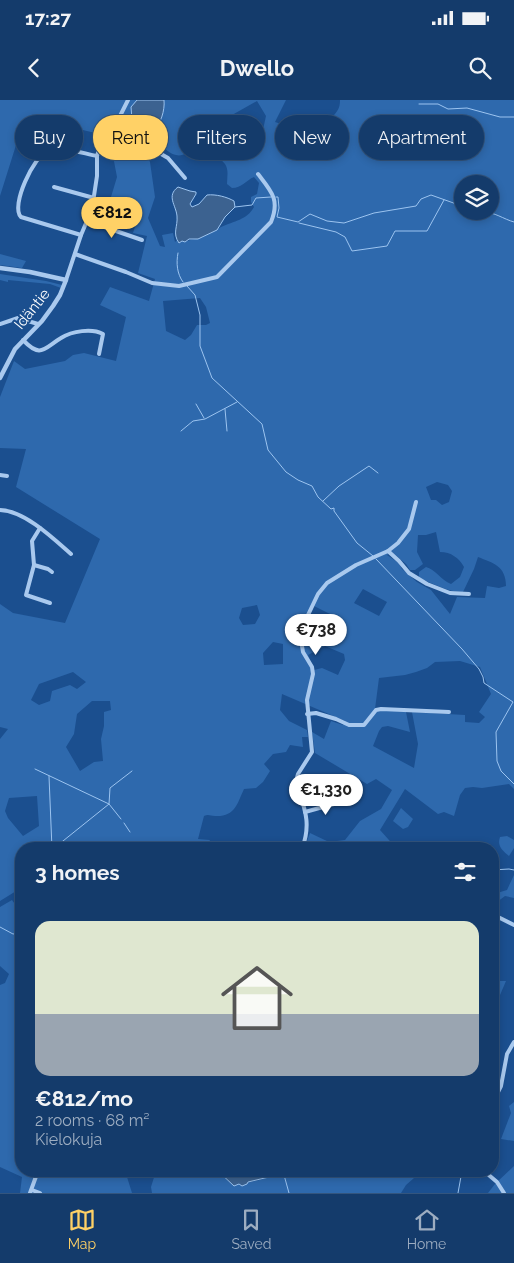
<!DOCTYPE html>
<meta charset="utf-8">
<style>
body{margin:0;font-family:Raleway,sans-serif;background:#1d4271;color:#f1f3f6;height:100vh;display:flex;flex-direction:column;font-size:19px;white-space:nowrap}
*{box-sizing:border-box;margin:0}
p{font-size:16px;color:#9dadc1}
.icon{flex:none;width:28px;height:28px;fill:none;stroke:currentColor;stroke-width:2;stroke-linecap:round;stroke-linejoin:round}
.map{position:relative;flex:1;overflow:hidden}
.details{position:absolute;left:15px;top:742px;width:484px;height:335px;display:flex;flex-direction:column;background:#143b6b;border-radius:20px;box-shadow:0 2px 8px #0003,0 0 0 1px #33557e}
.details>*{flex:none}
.top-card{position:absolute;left:15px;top:15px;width:485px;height:45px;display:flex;gap:10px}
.fabs{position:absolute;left:454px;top:75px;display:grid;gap:10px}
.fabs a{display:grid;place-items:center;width:45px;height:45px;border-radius:50%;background:#143b6b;box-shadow:0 2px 8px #0003,0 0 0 1px #33557e;font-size:25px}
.price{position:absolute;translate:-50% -42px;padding:0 11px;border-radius:18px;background:#fff;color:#222;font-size:16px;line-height:32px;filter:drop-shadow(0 1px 2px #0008)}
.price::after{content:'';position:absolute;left:50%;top:30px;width:15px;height:11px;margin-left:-8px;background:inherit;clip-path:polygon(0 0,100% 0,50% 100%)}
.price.selected{background:#ffd166;color:#111}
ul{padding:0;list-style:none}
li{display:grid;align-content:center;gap:10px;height:265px;padding:0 20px}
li+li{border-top:1px solid #33557e}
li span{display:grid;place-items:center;height:155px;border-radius:15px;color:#555}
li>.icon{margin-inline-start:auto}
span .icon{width:90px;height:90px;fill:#fffc;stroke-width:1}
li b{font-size:21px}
h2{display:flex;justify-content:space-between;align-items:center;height:60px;padding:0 20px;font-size:21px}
.chip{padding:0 18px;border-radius:22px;background:#143b6b;box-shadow:0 2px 8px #0003,0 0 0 1px #33557e;font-size:18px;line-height:45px}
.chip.selected{background:#ffd166;color:#111}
.status{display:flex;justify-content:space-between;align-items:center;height:35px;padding:0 25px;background:#143b6b;direction:ltr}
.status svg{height:14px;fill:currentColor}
header{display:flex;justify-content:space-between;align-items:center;height:65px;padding:0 20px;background:#143b6b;font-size:22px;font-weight:700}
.menu{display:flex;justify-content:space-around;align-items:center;height:70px;border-top:1px solid #33557e;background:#143b6b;font-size:14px;color:#9dadc1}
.menu a{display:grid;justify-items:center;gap:2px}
.menu .selected{color:#ffd166}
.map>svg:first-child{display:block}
.green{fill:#2e69ad;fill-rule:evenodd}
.water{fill:#3c6290;stroke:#9cc4f0}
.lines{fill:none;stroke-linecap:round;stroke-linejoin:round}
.stream{stroke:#9cc4f0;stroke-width:1}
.minor{stroke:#a9c9ee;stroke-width:4}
.tertiary{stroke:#a9c9ee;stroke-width:4.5}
.labels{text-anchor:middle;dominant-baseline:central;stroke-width:4;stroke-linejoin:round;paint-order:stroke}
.street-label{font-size:15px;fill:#fff;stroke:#1b4f8f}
</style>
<div class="status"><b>17:27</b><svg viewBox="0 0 49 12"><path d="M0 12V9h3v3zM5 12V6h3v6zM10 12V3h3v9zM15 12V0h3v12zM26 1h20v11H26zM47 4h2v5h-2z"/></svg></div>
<header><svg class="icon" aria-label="back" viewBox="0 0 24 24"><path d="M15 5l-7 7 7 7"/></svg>Dwello<svg class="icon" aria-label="search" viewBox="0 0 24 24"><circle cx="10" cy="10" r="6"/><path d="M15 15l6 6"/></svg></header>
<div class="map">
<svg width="514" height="1093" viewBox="0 0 514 1093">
<rect width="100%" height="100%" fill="#1b4f8f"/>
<g class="green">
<path d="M 0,0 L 137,0 L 145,29 L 162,17 C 162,10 165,6 164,0 L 286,0 L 275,22 C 294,29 317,32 332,17 C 338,11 340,8 340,0 L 514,0 L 514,689 L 509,684 L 482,688 L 473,687 L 465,688 L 460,695 L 454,716 L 444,712 L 438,714 L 405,689 L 380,730 L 397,749 L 342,749 L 336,745 L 335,749 L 304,749 L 310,733 L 329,742 L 345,740 L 360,721 L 381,709 L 392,690 L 376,679 L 367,684 L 315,653 L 312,632 L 324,639 L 331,621 L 343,625 L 345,621 L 282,594 L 280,610 L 289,621 L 307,630 L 308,637 L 302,637 L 303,647 L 290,645 L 286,652 L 273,654 L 264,664 L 270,671 L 263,682 L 256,688 L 244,689 C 237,704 235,717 215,716 C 210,716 209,714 204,716 L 198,739 L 210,740 L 205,749 L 128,749 L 127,747 L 119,747 L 118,749 L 21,749 L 21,788 L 0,801 L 0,639 L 8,629 L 0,627 L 0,504 L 13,513 L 65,523 L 100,439 L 16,387 L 26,349 L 0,348 L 0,297 L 14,261 L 25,269 L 65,261 L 73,255 L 84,253 L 116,261 L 126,217 L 100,205 L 110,187 L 149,201 L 155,179 L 138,173 L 147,136 L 133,133 L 138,117 L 108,107 L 117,77 L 113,56 L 101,56 L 108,36 L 49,22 L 17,42 L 0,96 ZM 257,1 L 266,16 L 258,52 L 248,52 L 242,35 L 224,31 L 219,16 L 232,15 ZM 151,45 C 166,45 166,53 176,55 C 183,57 188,51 194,50 C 206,48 218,55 225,64 C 229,70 227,77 227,84 L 232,88 C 242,88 245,81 254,77 L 259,83 L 257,94 L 251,97 L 251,102 L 254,107 C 247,120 234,121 221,127 C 214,131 208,135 200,138 C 195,140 190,139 185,142 L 182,141 L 179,143 L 177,140 L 175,142 L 173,133 L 162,135 L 165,147 L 160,146 L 148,118 L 155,97 L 150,62 L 144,50 ZM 462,84 L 490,84 L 490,111 L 462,111 ZM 200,198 L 206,207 L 210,223 L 206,225 L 197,225 L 191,235 L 185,240 L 166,231 L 163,201 ZM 437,382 L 448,385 L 452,391 L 449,402 L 442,405 L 436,400 L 431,400 L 426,387 ZM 436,432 L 440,452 C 451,452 459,458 464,467 L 460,477 L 451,484 C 441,480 435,469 426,467 L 419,472 L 419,478 C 434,484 448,492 463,492 L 474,469 L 478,457 C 493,463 506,466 506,486 L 499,488 L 487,486 L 485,498 L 457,497 L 450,514 L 431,490 L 417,482 L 402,469 L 399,463 L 387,455 L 392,452 L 406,464 L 410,470 L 415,470 L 423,464 L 417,452 L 418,435 L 426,435 ZM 363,489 L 387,502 L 379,516 L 354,503 ZM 257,505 L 260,515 L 255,524 L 243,525 L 239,518 L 242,508 ZM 314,506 L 332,515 L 323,529 L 308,520 ZM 273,542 L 283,544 L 283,564 L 264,565 L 263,553 ZM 325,546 L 344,554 L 345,560 L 338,575 L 322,568 L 314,570 L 308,555 ZM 460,561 L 480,567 L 491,594 L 479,612 L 485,617 L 479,623 L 465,622 L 465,615 L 412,612 L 418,644 L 414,668 L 373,646 L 379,631 L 382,627 L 388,626 L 410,632 L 406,612 L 375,609 L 379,578 L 405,575 L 416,572 L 427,568 L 435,562 ZM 73,572 L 86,582 L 77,589 L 70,585 L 52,591 L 50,601 L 39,605 L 31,600 L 39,584 ZM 92,601 L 110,601 L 111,610 L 104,612 L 104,626 L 101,639 L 103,661 L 94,662 L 80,671 L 66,647 L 74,634 L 77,614 ZM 37,696 L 39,726 L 23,736 L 8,718 L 5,711 L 9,698 Z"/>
<path d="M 0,154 L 26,161 L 22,168 L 0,165 Z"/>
<path d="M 0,174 L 46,181 L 62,185 L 61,188 L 50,184 L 8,180 L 8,182 L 0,180 Z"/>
<path d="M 401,708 L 413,719 L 408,727 L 403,729 L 393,721 Z"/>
<path d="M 507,736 L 514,740 L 514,748 L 509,756 C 502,750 497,746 500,737 Z"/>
<path d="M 514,775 L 514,798 L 505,796 L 497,802 L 493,810 L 493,800 L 497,793 L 507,790 Z"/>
<path d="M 12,800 L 21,813 L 21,1071 L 130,1071 L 127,1077 L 132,1093 L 20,1093 L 22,1077 L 0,1067 L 0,885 L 5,883 L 9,874 L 0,866 L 0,807 Z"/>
<path d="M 500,881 L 506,881 L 497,902 L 493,907 L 493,886 Z"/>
<path d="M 514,1002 L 514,1041 L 501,1039 L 511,1013 L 509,1006 Z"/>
<path d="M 514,1066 L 514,1093 L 488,1093 L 495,1084 Z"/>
<path d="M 156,1071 L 218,1071 C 222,1075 226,1080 230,1082 C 240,1087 269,1078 278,1073 L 284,1075 L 295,1071 L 422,1071 L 406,1085 L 401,1093 L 152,1093 L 151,1087 Z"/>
</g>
<g class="water">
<path d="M 137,0 L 164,0 C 165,10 161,25 152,31 L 147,31 L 143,24 L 134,23 L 132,19 L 131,7 Z"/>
<path d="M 178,87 L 190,91 L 196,92 L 196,94 L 190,104 L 192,107 L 199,104 L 207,95 C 216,94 227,97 234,101 L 235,107 L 225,117 L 217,130 L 198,139 L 189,139 L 185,142 L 182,141 L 179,143 C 172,133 178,127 177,116 C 176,105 166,96 178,87 Z"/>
<path d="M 218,1071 L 295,1071 L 284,1075 L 278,1073 L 269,1077 L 248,1082 L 247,1084 L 242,1086 L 239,1084 L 234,1086 Z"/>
</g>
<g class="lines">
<g class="stream">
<path d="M 419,4 L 438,4 L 448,9 L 467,8 L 500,17 L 514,17"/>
<path d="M 276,97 L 278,97 L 279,108 L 277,117 L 298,122 L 310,114 L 327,121 L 344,123 L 374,113 L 416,106 L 421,99 L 431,95 L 462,106"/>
<path d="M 235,107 L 252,105 L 256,98 L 271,97"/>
<path d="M 483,112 C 495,112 503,119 514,122"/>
<path d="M 299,123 L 336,132 L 345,137 L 352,151 L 387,146 L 395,131 L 427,131 L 444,100"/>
<path d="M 178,153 C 176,163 177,174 183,182"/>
<path d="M 187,186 L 195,195 L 200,215 L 200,246 L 212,278 L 262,324 L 268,350 L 286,372 L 298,380 L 312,386 L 318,397 L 331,409 L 334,408 L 334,411 L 357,443 L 373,456"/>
<path d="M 196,304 L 204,318"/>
<path d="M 225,309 L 227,331"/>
<path d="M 181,331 L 193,321 L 205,319 L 237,302"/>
<path d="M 323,401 L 339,386 L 369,366 L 378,373"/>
<path d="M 376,459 L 462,549 L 479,569 L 483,577 L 484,583 L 513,602 L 496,632 L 497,661 L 501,671 L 514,684"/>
<path d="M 35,669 L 109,704 L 121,719"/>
<path d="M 49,676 L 52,749"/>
<path d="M 124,723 L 130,732"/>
<path d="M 53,749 L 109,704 L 110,688 L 132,671"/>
<path d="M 492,770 L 509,769 L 514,770"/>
<path d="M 0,827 L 13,834 L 21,833"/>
<path d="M 284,1075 L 289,1093"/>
<path d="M 458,1093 L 462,1071"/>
</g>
<g class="minor">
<path d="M 116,24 L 133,32 L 147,46 L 168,58 L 185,78"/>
<path d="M 54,87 L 94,98"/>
<path d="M 87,121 L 142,140"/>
<path d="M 81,135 L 21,117 C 10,106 34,56 48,50 C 59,45 85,54 97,56"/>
<path d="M 75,154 L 126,172 L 152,183 L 179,186 L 217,177 L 271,122 C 280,100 272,92 258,74"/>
<path d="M 66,180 L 81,135 L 92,109 L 97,76 L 97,56 L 100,46 L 104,38 L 116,24 L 128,0"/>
<path d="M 0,224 L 18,218 L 38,224"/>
<path d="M 23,240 C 41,259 44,248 61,238 C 72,231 92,228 103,234 L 99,254"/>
<path d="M 0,375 L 7,376"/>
<path d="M 0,410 C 25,411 53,438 71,454"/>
<path d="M 40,428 L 32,441 L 34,465 L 26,495 L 50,503"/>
<path d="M 388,451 L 399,461 L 409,473 L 427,484 L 450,493 L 469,494"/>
<path d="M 34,465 L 48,469 L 52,472"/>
<path d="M 307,614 L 316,613 L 336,619 L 349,625 L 364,625 L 376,610 L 381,609 L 449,612"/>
<path d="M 305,712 L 341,702"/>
<path d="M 302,749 C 312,722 304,708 296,681 L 298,674 L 312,652 L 307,600 L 313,574 L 312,567 L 303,552 L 302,546 L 305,537 L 305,523 L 308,515 L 318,494 L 327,483 L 356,465 L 388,451 L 398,443 L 409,429 L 416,402"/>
<path d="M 492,814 L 514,825"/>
<path d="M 492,1004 L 501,986 L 507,954 L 514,942"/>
<path d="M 484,1071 L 497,1082 L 504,1093"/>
<path d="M 32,1090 L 40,1093"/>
<path d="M 30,1093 L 38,1071"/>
</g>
<path class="tertiary" d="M 0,168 L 30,172 L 66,180 L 60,195 L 53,206 L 42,221 L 15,249 L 0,278"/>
</g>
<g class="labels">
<g class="street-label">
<text transform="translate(32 209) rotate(-51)">Idäntie</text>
</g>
</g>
</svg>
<div class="fabs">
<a><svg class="icon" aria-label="layers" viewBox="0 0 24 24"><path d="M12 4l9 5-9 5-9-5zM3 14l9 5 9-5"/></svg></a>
</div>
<b class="price selected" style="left:112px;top:139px">€812</b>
<b class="price" style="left:316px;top:556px">€738</b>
<b class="price" style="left:326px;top:716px">€1,330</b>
<div class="top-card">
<a class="chip">Buy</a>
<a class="chip selected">Rent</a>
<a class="chip">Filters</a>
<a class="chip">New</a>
<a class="chip">Apartment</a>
</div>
<section class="details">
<h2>3 homes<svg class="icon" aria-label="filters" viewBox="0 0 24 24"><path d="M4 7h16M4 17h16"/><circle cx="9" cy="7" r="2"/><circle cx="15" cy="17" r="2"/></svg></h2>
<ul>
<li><span style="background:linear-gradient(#dfe7d0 60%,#9aa5b1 0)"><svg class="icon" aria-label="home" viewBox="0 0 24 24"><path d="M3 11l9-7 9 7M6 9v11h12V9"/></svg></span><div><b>€812/mo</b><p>2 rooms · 68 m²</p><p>Kielokuja</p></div></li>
</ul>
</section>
</div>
<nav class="menu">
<a class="selected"><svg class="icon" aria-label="map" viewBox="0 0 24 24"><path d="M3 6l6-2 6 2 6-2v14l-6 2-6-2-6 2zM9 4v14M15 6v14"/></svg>Map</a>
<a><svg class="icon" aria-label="saved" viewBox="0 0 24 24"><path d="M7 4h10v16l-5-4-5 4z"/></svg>Saved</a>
<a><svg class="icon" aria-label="home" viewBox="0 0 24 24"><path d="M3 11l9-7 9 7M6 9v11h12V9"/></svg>Home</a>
</nav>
